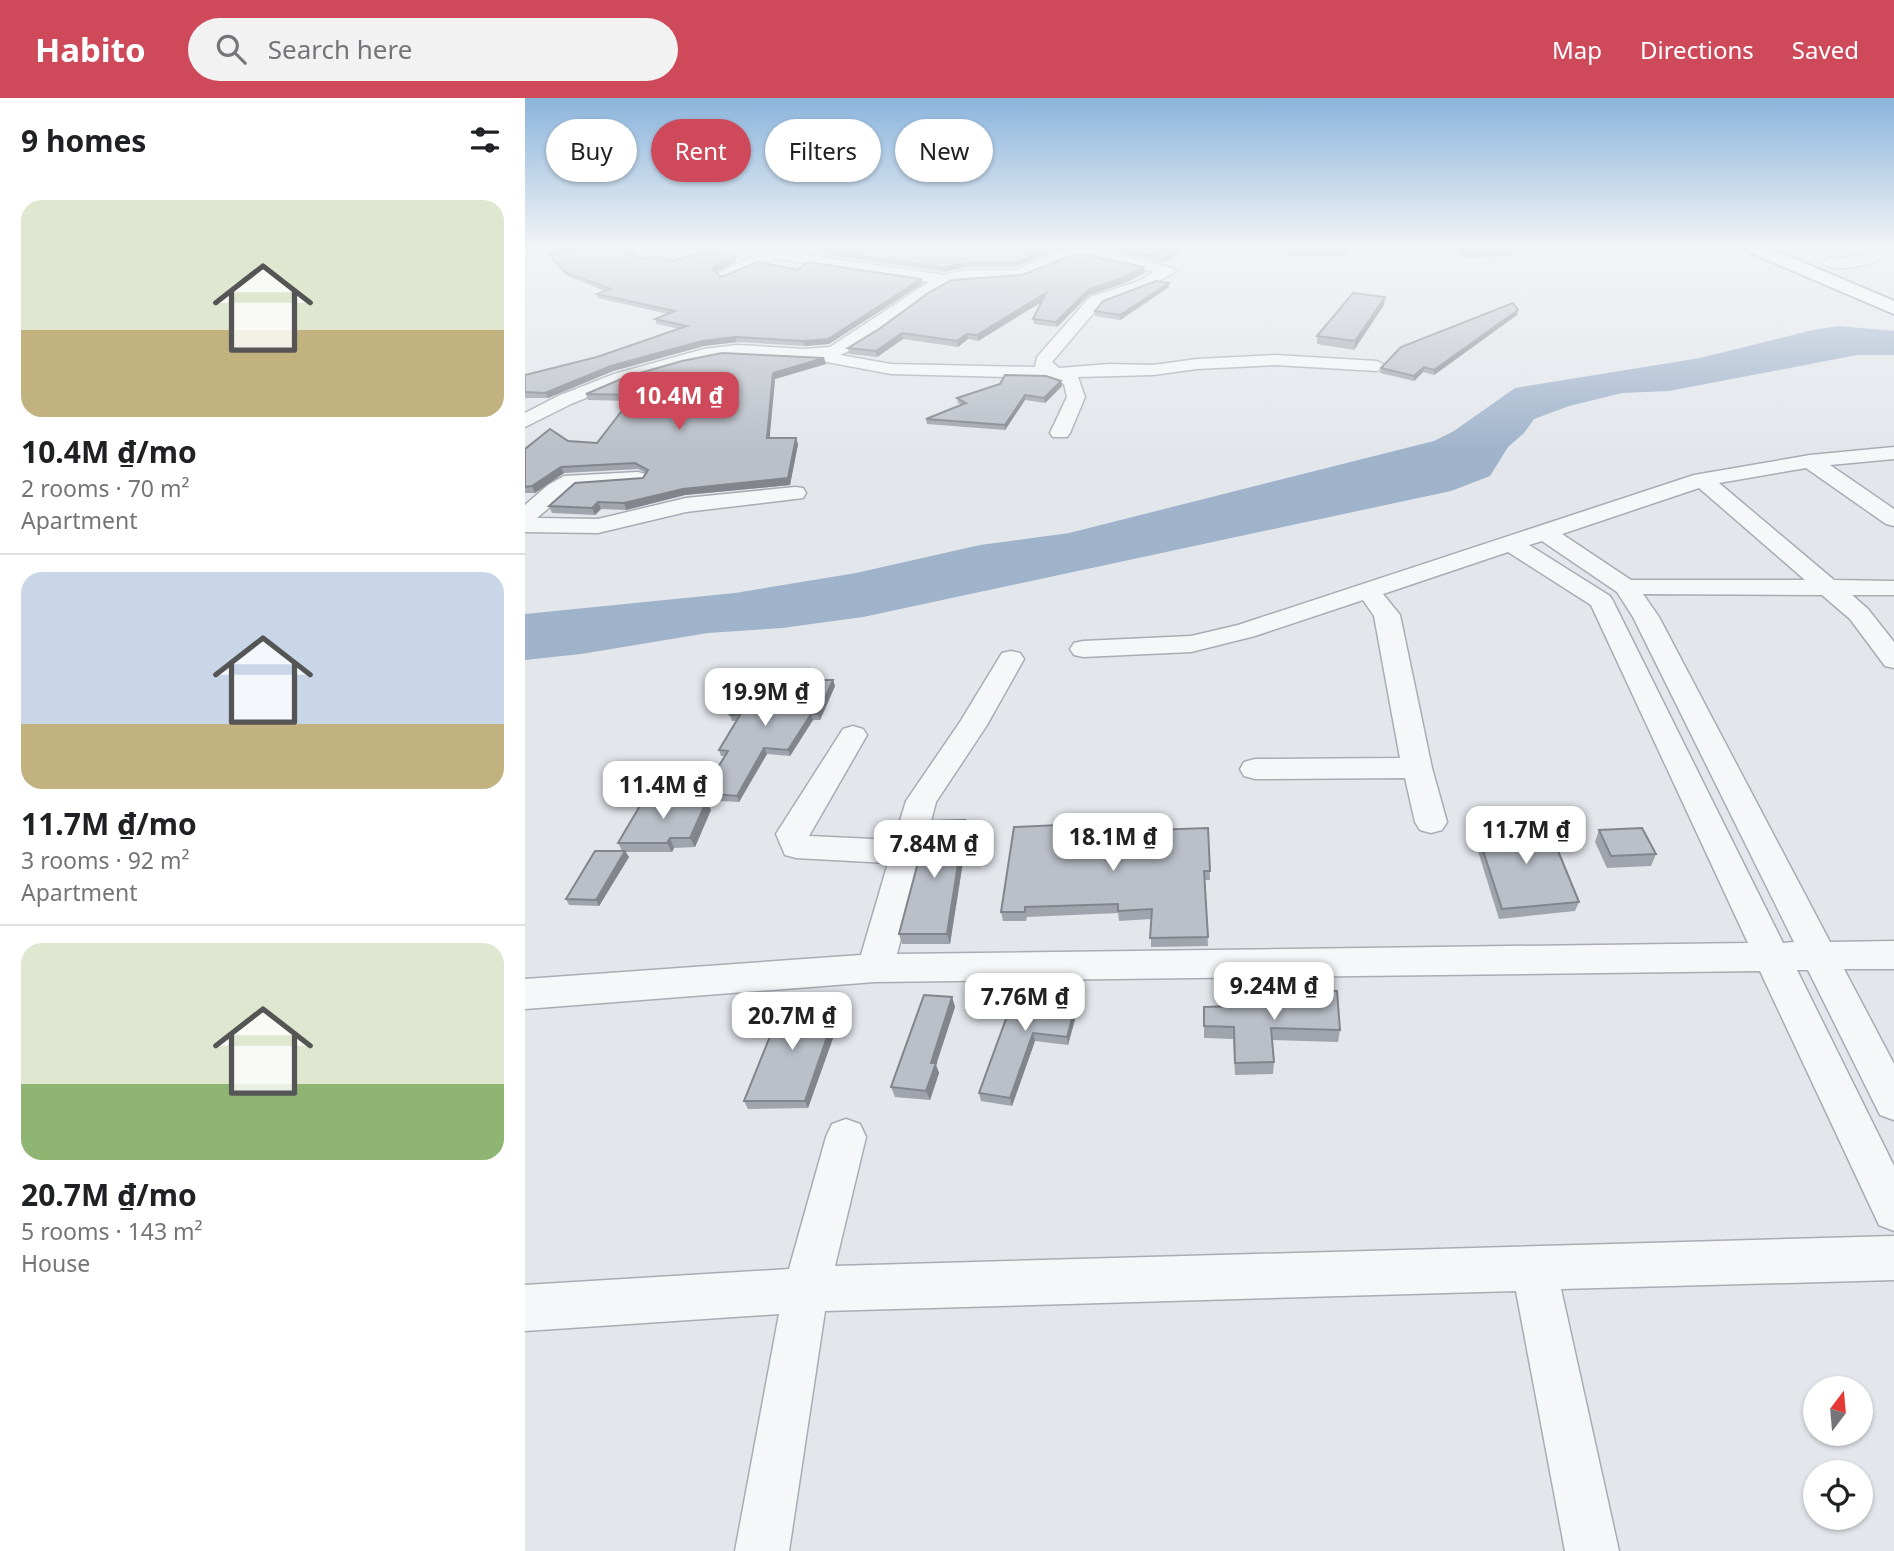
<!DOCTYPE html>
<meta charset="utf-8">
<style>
body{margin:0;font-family:"Noto Sans",sans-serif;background:#f2f2f2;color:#202124;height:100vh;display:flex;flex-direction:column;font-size:26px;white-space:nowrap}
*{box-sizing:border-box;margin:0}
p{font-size:23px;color:#757577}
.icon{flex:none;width:38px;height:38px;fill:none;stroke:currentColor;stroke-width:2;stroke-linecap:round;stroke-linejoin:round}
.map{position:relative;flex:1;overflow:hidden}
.sheet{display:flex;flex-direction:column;background:#fff;width:525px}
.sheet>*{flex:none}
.guide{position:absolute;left:21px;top:21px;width:665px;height:63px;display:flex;gap:14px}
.needle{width:46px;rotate:16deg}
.fabs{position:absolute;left:1278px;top:1278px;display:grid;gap:14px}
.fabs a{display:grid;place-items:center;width:70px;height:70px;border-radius:50%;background:#fff;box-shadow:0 2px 5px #0004;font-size:35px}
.price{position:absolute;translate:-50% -60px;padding:0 16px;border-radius:14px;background:#fff;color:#222;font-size:23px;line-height:46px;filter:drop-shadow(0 2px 4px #0008)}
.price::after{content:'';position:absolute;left:50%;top:42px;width:21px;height:16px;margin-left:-10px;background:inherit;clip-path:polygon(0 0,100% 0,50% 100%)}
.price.active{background:#ce4a5b;color:#fff}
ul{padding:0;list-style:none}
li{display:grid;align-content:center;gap:14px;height:371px;padding:0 21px}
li+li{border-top:2px solid #e0e0e0}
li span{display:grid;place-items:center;height:217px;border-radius:21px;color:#555}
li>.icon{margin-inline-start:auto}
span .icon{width:126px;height:126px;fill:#fffc;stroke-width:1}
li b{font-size:30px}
h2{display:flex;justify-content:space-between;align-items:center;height:84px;padding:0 21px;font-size:30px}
.chip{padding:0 24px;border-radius:32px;background:#fff;box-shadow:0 2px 5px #0004;font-size:24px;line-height:63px}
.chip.active{background:#ce4a5b;color:#fff}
header{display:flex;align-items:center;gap:42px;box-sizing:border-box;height:98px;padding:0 35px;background:#ce4a5b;color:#fff}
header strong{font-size:33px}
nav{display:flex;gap:38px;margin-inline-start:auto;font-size:24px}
.search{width:490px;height:63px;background:#f2f2f2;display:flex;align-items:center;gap:18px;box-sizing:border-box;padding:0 24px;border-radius:38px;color:#757577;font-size:26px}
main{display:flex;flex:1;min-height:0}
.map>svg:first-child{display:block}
.water{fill:#9fb3cb}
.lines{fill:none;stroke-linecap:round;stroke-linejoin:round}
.minor-casing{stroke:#a8adb5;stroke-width:3}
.highway-casing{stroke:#8b93a2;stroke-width:4}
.minor{fill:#f6f7f9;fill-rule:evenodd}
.highway{fill:#fff;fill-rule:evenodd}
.wall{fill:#a0a4ac}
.shaded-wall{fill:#82868c}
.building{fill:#babfc8;stroke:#82868c;stroke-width:2}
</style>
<header>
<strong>Habito</strong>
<div class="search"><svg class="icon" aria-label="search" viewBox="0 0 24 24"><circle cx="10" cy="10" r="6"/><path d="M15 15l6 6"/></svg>Search here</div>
<nav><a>Map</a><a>Directions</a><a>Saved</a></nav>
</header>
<main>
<section class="sheet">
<h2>9 homes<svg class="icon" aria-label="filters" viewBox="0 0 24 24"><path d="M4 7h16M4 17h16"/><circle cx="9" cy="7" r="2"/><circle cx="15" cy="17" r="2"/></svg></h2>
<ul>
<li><span style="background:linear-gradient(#dfe7d0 60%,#c2b280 0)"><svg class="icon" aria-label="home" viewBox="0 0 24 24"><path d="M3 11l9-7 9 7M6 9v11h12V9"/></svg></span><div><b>10.4M ₫/mo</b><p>2 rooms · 70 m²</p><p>Apartment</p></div></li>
<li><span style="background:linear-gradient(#c9d6e8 70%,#c2b280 0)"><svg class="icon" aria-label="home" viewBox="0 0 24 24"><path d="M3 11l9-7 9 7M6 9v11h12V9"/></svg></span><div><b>11.7M ₫/mo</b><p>3 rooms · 92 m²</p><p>Apartment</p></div></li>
<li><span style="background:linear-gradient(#dfe7d0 65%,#8fb573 0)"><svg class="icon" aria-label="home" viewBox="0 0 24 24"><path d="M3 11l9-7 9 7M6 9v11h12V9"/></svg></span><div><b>20.7M ₫/mo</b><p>5 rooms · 143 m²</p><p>House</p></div></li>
</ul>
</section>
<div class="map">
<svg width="1369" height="1453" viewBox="0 0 1369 1453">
<rect width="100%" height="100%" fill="#e3e6eb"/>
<path class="water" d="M 1314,228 L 1369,233 L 1369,257 L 1332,257 L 1144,293 L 1097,295 L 1044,308 L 1009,321 L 999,335 L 983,349 L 965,378 L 926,393 L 338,519 L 257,530 L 183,535 L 56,556 L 0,562 L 0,516 L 210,495 L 331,475 L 455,447 L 544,435 L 909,343 L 929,333 L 990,290 L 1175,260 L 1288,232 Z"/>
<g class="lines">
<g class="minor-casing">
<g id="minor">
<path d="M 564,150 L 588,150 L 582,154 L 648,170 L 651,173 L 624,189 L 577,205 L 527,264 L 534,270 L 584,266 L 628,267 L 672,261 L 750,257 L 852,263 L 861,268 L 852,273 L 750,267 L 672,271 L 628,277 L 553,279 L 560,299 L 545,335 L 542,339 L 528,339 L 525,335 L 542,299 L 539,286 L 527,280 L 366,276 L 286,261 L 199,258 L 158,266 L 102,283 L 46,306 L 0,329 L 0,315 L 33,298 L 89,276 L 179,251 L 212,247 L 279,251 L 305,249 L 404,184 L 254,161 L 240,163 L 199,181 L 191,176 L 232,156 L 254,153 L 419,177 L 440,172 L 491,172 L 529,155 ZM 562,159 L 629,174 L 614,183 L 565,199 L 512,259 L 510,269 L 366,266 L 315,257 C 350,244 384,207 418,189 C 443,176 465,186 491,181 C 508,179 520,168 536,163 C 544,159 553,160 562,159 Z"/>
<path d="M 1336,150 L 1350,150 L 1355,160 L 1353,163 C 1338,167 1309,176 1297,165 L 1304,161 L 1339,157 Z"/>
<path d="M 1369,349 L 1369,361 L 1305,367 L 1369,411 L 1369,428 L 1361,426 L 1281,370 L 1194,385 L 1309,482 L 1369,483 L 1369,497 L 1327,497 L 1343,511 L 1369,544 L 1369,570 L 1360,568 L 1325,521 L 1297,497 L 1118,496 L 1134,519 L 1305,844 L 1369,843 L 1369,871 L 1319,871 L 1369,966 L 1369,1022 L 1355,1017 L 1283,872 L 1272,872 L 1369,1068 L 1369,1133 L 1354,1127 L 1235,873 L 350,884 L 0,911 L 0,881 L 336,857 L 363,765 L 271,760 L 260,757 L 251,736 L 318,631 L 328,628 L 338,631 L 342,637 L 284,738 L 369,742 L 381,703 L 435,624 L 477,555 L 486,553 L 495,555 L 499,561 L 462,627 L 411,704 L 372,856 L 1223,845 L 1066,507 L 983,454 L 858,496 L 875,517 L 907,670 L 922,724 L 917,732 L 906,735 L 895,732 L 890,724 L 880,680 L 730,681 L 719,678 L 715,671 L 719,664 L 730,661 L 875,660 L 849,518 L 838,502 L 730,538 L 666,554 L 558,559 L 549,557 L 545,551 L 549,545 L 558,543 L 666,538 L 713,527 L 1169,377 L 1285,357 ZM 1174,390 L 1280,482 L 1106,482 L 1037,436 ZM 1017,443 L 1092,494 L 1108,519 L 1269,844 L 1258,845 L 1088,503 L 1085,498 L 1004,447 Z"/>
<path d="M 113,374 L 120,376 L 124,380 L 120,384 L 52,389 L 39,397 L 12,420 L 73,421 L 161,400 L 270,389 L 278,390 L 281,395 L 278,400 L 270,401 L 161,414 L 73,435 L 0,434 L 0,407 L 23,387 L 39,378 Z"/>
<path d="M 321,1021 L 335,1026 L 341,1039 L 310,1168 L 1369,1138 L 1369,1182 L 1036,1191 L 1094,1453 L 1040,1453 L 991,1193 L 300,1213 L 264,1453 L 210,1453 L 254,1216 L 0,1233 L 0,1187 L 264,1171 L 301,1039 L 307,1026 Z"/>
</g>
</g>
<g class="highway-casing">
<path id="highway" d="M 1221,150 L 1244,150 L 1369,203 L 1369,216 L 1224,154 Z"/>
</g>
<use href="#minor" class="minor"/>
<use href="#highway" class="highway"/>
</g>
<g class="wall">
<path d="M 305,150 L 548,150 L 528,153 L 490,169 L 440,169 L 419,174 L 301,157 L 300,153 Z"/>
<path d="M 588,150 L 636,150 L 653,157 L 638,165 L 588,153 Z"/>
<path d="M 932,150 L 983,150 L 987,154 L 986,158 L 937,160 Z"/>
<path d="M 22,153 L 149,163 L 210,159 L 211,163 L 191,174 L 196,179 L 272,172 L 396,181 L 397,186 L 304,246 L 279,248 L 212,244 L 179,248 L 88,273 L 23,300 L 0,300 L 0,277 L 72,259 L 155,231 L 132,226 L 130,221 L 143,216 L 73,200 L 72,196 L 80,193 L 42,178 L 23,158 Z"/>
<path d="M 764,154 L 822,154 L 821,158 L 764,158 Z"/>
<path d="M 620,175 L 600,185 L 564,197 L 532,229 L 509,226 L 508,221 L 517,204 L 453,243 L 443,241 L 433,249 L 378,241 L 352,259 L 324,256 L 323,250 L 354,231 Z"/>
<path d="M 644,189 L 595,222 L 570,218 L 570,213 Z"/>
<path d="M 860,199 L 859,207 L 829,252 L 792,246 L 792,238 Z"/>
<path d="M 993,212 L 992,217 L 909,277 L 898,274 L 889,283 L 855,275 L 856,270 Z"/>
<path d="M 299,260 L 301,266 L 250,281 L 244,340 L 273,346 L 265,387 L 160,397 L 101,412 L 76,411 L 70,417 L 27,415 L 24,408 L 118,380 L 121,375 L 113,371 L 39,375 L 10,395 L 0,395 L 0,351 L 43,343 L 72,345 L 105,303 L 63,302 L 61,296 Z"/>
<path d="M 537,288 L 520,305 L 500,302 L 480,332 L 402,326 L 401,321 L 437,307 L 433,305 L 432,300 Z"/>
<path d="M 308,582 L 310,588 L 295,622 L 288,622 L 265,658 L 242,656 L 214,704 L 180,702 L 177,695 L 200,658 L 196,658 L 194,652 L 212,623 L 207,623 L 205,617 L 265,587 Z"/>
<path d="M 186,712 L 170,749 L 149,750 L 147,754 L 101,754 L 104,759 L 74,808 L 44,807 L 41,801 L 97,753 L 93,745 Z"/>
<path d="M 950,728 L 1054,804 L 1050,813 L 974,821 L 948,737 Z"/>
<path d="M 683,730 L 685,782 L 680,782 L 683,848 L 626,849 L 626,821 L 594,823 L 593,815 L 502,819 L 501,823 L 478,823 L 476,814 L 601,733 Z"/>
<path d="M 443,732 L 425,846 L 377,846 L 374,836 Z"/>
<path d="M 1074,732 L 1131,756 L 1126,768 L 1082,770 L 1070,744 Z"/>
<path d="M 524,886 L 519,899 L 553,910 L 543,947 L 510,943 L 487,1008 L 456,1003 L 454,995 Z"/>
<path d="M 775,892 L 815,932 L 813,944 L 747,942 L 749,964 L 748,976 L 710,977 L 708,941 L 679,940 L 679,909 L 773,906 Z"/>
<path d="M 427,899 L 430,909 L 411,967 L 414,975 L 405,1002 L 370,999 L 366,989 Z"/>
<path d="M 289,905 L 288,909 L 312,910 L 316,918 L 283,1010 L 223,1011 L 219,1003 Z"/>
</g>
<g class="shaded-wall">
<path d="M 525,150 L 548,150 L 528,153 L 490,169 L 490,165 Z"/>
<path d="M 653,153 L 653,157 L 638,165 L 638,161 Z"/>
<path d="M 210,159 L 211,163 L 189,175 L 187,170 Z"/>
<path d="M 439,165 L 440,169 L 419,174 L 418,170 Z"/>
<path d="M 619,169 L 620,175 L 600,185 L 564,197 L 532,229 L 531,224 L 564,191 Z"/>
<path d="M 396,181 L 397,186 L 304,246 L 279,248 L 278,243 Z"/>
<path d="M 644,185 L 644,189 L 595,222 L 595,217 Z"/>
<path d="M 521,195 L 521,201 L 453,243 L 452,237 Z"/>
<path d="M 860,199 L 859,207 L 829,252 L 830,243 Z"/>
<path d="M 993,212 L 992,217 L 909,277 L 909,272 Z"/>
<path d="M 377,235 L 378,241 L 352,259 L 351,253 Z"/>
<path d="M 442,236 L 443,241 L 433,249 L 432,243 Z"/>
<path d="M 210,239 L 212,244 L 179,248 L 88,273 L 23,300 L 20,295 L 86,268 L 177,243 Z"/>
<path d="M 299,260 L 301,266 L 250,281 L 244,347 L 242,340 L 248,275 Z"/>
<path d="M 899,269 L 898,274 L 889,283 L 889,278 Z"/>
<path d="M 536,283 L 537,288 L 520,305 L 519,300 Z"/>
<path d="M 500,297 L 500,302 L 480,332 L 480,327 Z"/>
<path d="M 271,340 L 273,346 L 265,387 L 160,397 L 101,412 L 99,405 Z"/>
<path d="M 36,369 L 39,375 L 10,395 L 7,388 Z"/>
<path d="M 73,404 L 76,411 L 70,417 L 67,410 Z"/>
<path d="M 308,582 L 310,588 L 295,622 L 293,616 Z"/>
<path d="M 286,616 L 288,622 L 265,658 L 263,652 Z"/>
<path d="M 239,650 L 242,656 L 214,704 L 212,698 Z"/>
<path d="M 182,702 L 186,712 L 170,749 L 165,740 Z"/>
<path d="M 440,722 L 443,732 L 425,846 L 422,836 Z"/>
<path d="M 145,740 L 149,750 L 147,754 L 142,745 Z"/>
<path d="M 100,753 L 104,759 L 74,808 L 71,802 Z"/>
<path d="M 522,878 L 524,886 L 517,907 L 515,899 Z"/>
<path d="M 286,897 L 289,905 L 285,916 L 282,908 Z"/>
<path d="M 427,899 L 430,909 L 411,967 L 414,975 L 405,1002 L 401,993 L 406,965 Z"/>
<path d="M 552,902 L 553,910 L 543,947 L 542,939 Z"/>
<path d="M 312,910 L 316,918 L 283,1010 L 280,1003 Z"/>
<path d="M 508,935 L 510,943 L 487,1008 L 485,1000 Z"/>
</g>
<g class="building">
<path d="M 57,150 L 97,150 L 118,161 L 132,158 L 149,163 L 182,152 L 210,159 L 187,170 L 196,179 L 233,164 L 272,172 L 283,164 L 396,181 L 303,241 L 278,243 L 210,239 L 177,243 L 86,268 L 20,295 L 0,294 L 0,277 L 72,259 L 162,228 L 130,221 L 150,213 L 72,196 L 86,191 L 40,174 L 22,153 Z"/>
<path d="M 305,150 L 525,150 L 490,165 L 439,165 L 418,170 L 300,153 Z"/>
<path d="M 592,150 L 636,150 L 653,153 L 638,161 Z"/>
<path d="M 766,150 L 815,150 L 822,154 L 764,154 Z"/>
<path d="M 935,150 L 983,150 L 987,154 L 937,155 Z"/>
<path d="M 548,157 L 561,157 L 619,169 L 600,179 L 564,191 L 531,224 L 508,221 L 521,195 L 452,237 L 442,236 L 432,243 L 377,235 L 351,253 L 323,250 L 354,231 L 406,193 L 427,182 L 497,177 Z"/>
<path d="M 631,183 L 644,185 L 595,217 L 570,213 L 578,203 Z"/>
<path d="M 828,195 L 860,199 L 830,243 L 792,238 Z"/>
<path d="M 988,205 L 993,212 L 909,272 L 899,269 L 889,278 L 856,270 L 876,249 Z"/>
<path d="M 197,255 L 299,260 L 248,275 L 242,340 L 271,340 L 263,380 L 158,391 L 99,405 L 73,404 L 67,410 L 24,408 L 50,385 L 118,380 L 123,372 L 110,365 L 36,369 L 7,388 L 0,389 L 0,351 L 25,331 L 43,343 L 72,345 L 109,297 L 61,296 L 101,279 L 157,263 Z"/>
<path d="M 480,277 L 521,278 L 536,283 L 519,300 L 500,297 L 480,327 L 401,321 L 441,305 L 432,300 L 475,286 Z"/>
<path d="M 267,582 L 308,582 L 293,616 L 286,616 L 263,652 L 239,650 L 212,698 L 177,695 L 203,653 L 194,652 L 215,617 L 205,617 L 220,587 L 265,587 Z"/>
<path d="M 119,701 L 182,702 L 165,740 L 145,740 L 142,745 L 93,745 Z"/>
<path d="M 440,722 L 422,836 L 374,836 L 404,723 Z"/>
<path d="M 600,724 L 600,733 L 683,730 L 685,773 L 679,773 L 683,839 L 625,840 L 627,811 L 593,813 L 593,806 L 500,809 L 500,814 L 476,814 L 489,729 Z"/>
<path d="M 1022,726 L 1054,804 L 977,811 L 950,728 Z"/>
<path d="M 1117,730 L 1131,756 L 1086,758 L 1074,732 Z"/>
<path d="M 70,753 L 100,753 L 71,802 L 41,801 Z"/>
<path d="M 497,877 L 522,878 L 515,899 L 552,902 L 542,939 L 508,935 L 485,1000 L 454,995 Z"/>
<path d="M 775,892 L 812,893 L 815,932 L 746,930 L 749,964 L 710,965 L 709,929 L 679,928 L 679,909 L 775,906 Z"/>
<path d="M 262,896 L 286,897 L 282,908 L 312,910 L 280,1003 L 219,1003 Z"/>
<path d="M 399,897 L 427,899 L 406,965 L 411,965 L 401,993 L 366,989 Z"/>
</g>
<linearGradient id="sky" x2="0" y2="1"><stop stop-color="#8bb4dc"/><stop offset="0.42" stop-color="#f2f4f6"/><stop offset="1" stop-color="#f2f4f6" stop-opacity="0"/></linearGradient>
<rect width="1369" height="353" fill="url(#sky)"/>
</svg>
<div class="fabs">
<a><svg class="needle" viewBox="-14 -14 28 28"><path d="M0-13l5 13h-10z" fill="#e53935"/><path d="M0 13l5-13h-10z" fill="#757577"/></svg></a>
<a><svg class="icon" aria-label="locate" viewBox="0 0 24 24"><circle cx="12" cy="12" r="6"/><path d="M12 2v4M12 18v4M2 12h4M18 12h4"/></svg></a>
</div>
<b class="price active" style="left:154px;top:334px">10.4M ₫</b>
<b class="price" style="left:240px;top:630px">19.9M ₫</b>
<b class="price" style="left:138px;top:723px">11.4M ₫</b>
<b class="price" style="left:1001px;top:768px">11.7M ₫</b>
<b class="price" style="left:588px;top:775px">18.1M ₫</b>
<b class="price" style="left:409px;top:782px">7.84M ₫</b>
<b class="price" style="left:749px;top:924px">9.24M ₫</b>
<b class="price" style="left:500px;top:935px">7.76M ₫</b>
<b class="price" style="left:267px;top:954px">20.7M ₫</b>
<div class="guide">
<a class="chip">Buy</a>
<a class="chip active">Rent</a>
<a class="chip">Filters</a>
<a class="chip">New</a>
</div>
</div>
</main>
